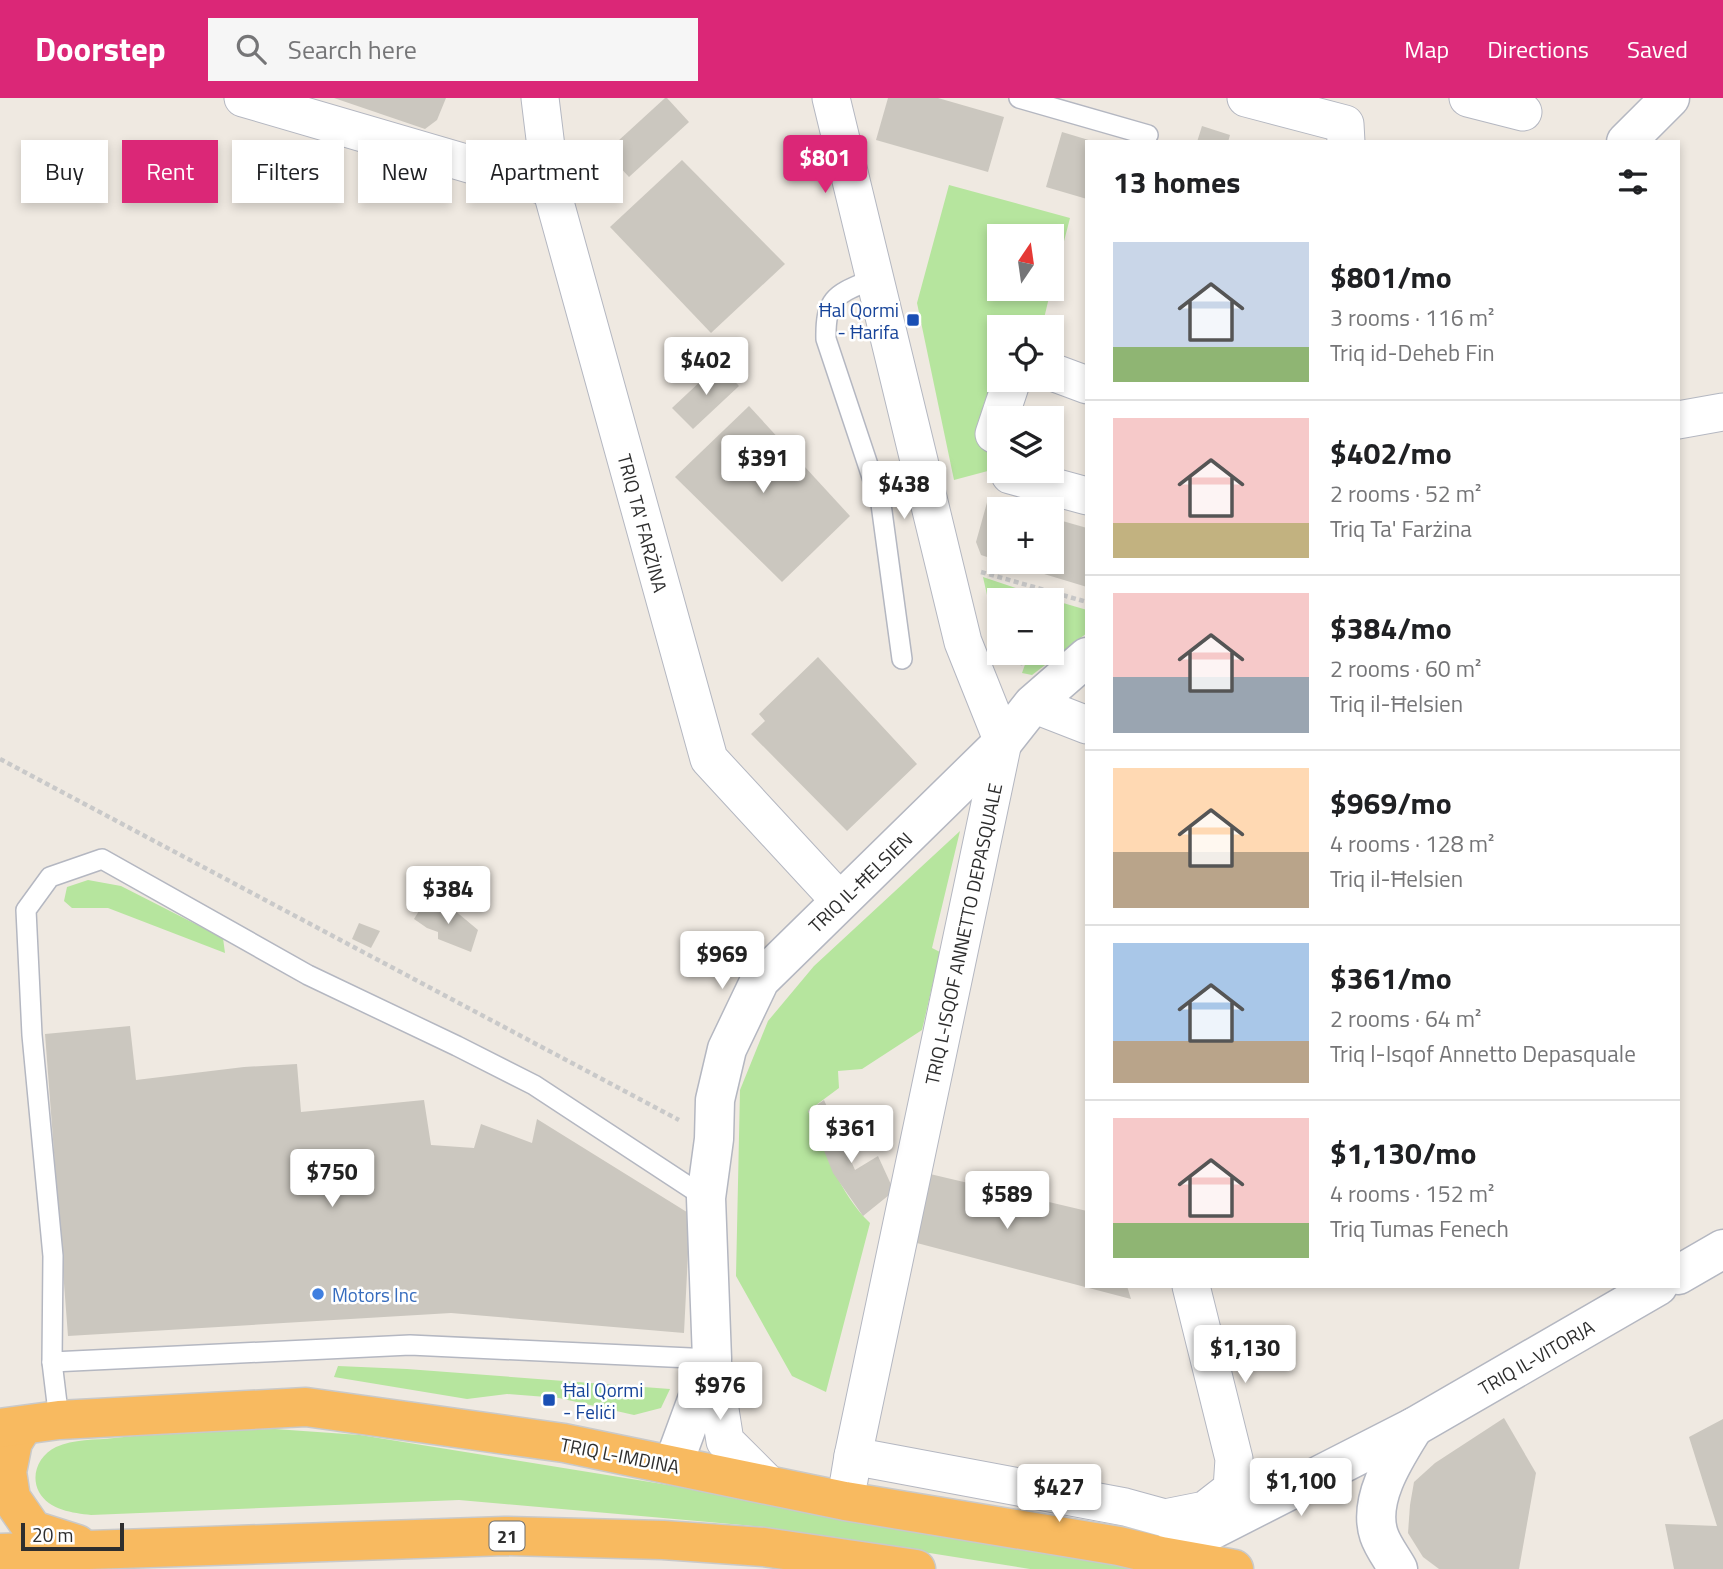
<!DOCTYPE html>
<meta charset="utf-8">
<style>
body{margin:0;font-family:"Titillium Web",sans-serif;background:#f6f6f6;color:#202124;height:100vh;display:flex;flex-direction:column;font-size:26px;white-space:nowrap}
*{box-sizing:border-box;margin:0}
p{font-size:23px;color:#757577}
.icon{flex:none;width:38px;height:38px;fill:none;stroke:currentColor;stroke-width:2;stroke-linecap:round;stroke-linejoin:round}
.map{position:relative;flex:1;overflow:hidden}
.details{position:absolute;left:1085px;top:42px;width:595px;height:1148px;display:flex;flex-direction:column;background:#fff;border-radius:0px;box-shadow:0 4px 10px #0003}
.details>*{flex:none}
.hud{position:absolute;left:21px;top:42px;width:665px;height:63px;display:flex;gap:14px}
.needle{width:46px;rotate:13deg}
.fabs{position:absolute;left:987px;top:126px;display:grid;gap:14px}
.fabs a{display:grid;place-items:center;width:77px;height:77px;border-radius:0px;background:#fff;box-shadow:0 4px 10px #0003;font-size:35px}
.scale{position:absolute;left:21px;bottom:18px;width:103px;box-sizing:border-box;padding-left:7px;border:4px solid #2e2e2e;border-top:0;font-size:19px;line-height:24px;white-space:nowrap;color:#2e2e2e;-webkit-text-stroke:5px #fff;paint-order:stroke}
.price{position:absolute;translate:-50% -60px;padding:0 16px;border-radius:7px;background:#fff;color:#222;font-size:23px;line-height:46px;filter:drop-shadow(0 2px 4px #0008)}
.price::after{content:'';position:absolute;left:50%;top:42px;width:21px;height:16px;margin-left:-10px;background:inherit;clip-path:polygon(0 0,100% 0,50% 100%)}
.price.on{background:#db2777;color:#fff}
ul{padding:0;list-style:none}
li{display:flex;align-items:center;gap:21px;height:175px;padding:0 28px}
li+li{border-top:2px solid #e0e0e0}
li span{display:grid;place-items:center;flex:none;width:196px;height:140px;border-radius:0px;color:#555}
li>.icon{margin-inline-start:auto}
span .icon{width:84px;height:84px;fill:#fffc;stroke-width:1}
li b{font-size:30px}
h2{display:flex;justify-content:space-between;align-items:center;height:84px;padding:0 28px;font-size:30px}
.tag{padding:0 24px;border-radius:0px;background:#fff;box-shadow:0 4px 10px #0003;font-size:24px;line-height:63px}
.tag.on{background:#db2777;color:#fff}
header{display:flex;align-items:center;gap:42px;box-sizing:border-box;height:98px;padding:0 35px;background:#db2777;color:#fff}
header strong{font-size:33px}
nav{display:flex;gap:38px;margin-inline-start:auto;font-size:24px}
.search{width:490px;height:63px;background:#f6f6f6;display:flex;align-items:center;gap:18px;box-sizing:border-box;padding:0 24px;border-radius:0px;color:#757577;font-size:26px}
.map>svg:first-child{display:block}
.green{fill:#b6e59e}
.building{fill:#cbc7bf}
.lines{fill:none;stroke-linecap:round;stroke-linejoin:round}
.service-casing{stroke:#b4b7c1;stroke-width:22}
.minor-casing{stroke:#b4b7c1;stroke-width:39}
.tertiary-casing{stroke:#b4b7c1;stroke-width:41}
.trunk-casing{stroke:#c9c9c9;stroke-width:41}
.path{stroke:#c9c9c9;stroke-width:4.5;stroke-dasharray:5 3.5;stroke-linecap:butt}
.service{stroke:#fff;stroke-width:19}
.minor{stroke:#fff;stroke-width:37}
.tertiary{stroke:#fff;stroke-width:38}
.trunk{stroke:#f8ba60;stroke-width:38}
.transit-dot{fill:#1a4fb4;stroke:#fff;stroke-width:2.5}
.shop-dot{fill:#3f7fe0;stroke:#fff;stroke-width:2.5}
.labels{text-anchor:middle;dominant-baseline:central;stroke-width:5;stroke-linejoin:round;paint-order:stroke}
.shield{fill:#fff;stroke:#6d6d6d;stroke-width:2}
.shield-label{font-size:18px;font-weight:bold;fill:#2e2e2e}
.transit-label{font-size:19px;fill:#164399;stroke:#fff;text-anchor:end}
.street-label{font-size:19px;fill:#2e2e2e;stroke:#fff}
.shop-label{font-size:19px;fill:#366cbe;stroke:#fff;text-anchor:start}
</style>
<header>
<strong>Doorstep</strong>
<div class="search"><svg class="icon" aria-label="search" viewBox="0 0 24 24"><circle cx="10" cy="10" r="6"/><path d="M15 15l6 6"/></svg>Search here</div>
<nav><a>Map</a><a>Directions</a><a>Saved</a></nav>
</header>
<div class="map">
<svg width="1723" height="1471" viewBox="0 0 1723 1471">
<rect width="100%" height="100%" fill="#efe9e1"/>
<g class="green">
<path d="M 949,87 L 1070,120 L 1052,190 L 1052,138 L 999,138 L 999,191 L 1051,191 L 1042,229 L 999,229 L 999,370 L 954,382 L 917,205 Z"/>
<path d="M 983,479 L 1034,496 L 1032,502 L 999,502 L 999,551 Z"/>
<path d="M 1046,500 L 1087,512 L 1087,535 L 1032,577 L 1022,575 L 1029,555 L 1052,555 L 1052,502 L 1045,502 Z"/>
<path d="M 960,733 L 932,850 L 940,854 L 922,932 L 862,971 L 838,973 L 839,990 L 808,1013 C 825,1051 839,1095 870,1125 L 826,1294 L 792,1278 L 736,1178 L 740,992 L 768,923 L 814,868 Z"/>
<path d="M 88,782 L 121,788 L 223,840 L 225,855 L 108,810 L 72,810 L 64,803 L 67,789 Z"/>
<path d="M 338,1268 L 407,1271 L 670,1291 L 661,1310 L 634,1317 L 559,1300 L 507,1296 L 467,1301 L 334,1279 Z"/>
<path d="M 275,1331 L 360,1337 L 773,1404 L 1142,1471 L 1030,1471 L 765,1429 L 459,1402 L 91,1417 C 73,1415 49,1412 39,1394 C 30,1377 39,1357 56,1349 C 73,1341 96,1342 114,1340 C 137,1338 160,1334 183,1333 C 214,1332 244,1332 275,1331 Z"/>
</g>
<g class="building">
<path d="M 334,0 L 446,0 L 437,22 L 425,31 Z"/>
<path d="M 665,0 L 667,0 L 689,24 L 629,79 L 606,54 Z"/>
<path d="M 888,0 L 938,0 L 1004,19 L 988,74 L 876,42 Z"/>
<path d="M 1202,28 L 1230,37 L 1228,44 L 1197,44 Z"/>
<path d="M 1062,34 L 1092,43 L 1087,44 L 1087,101 L 1046,89 Z"/>
<path d="M 682,62 L 785,166 L 711,235 L 610,129 Z"/>
<path d="M 719,266 L 739,288 L 693,331 L 672,310 Z"/>
<path d="M 749,308 L 850,418 L 782,484 L 675,379 Z"/>
<path d="M 988,401 L 1020,411 L 999,411 L 999,463 L 981,457 L 976,444 Z"/>
<path d="M 1052,420 L 1087,430 L 1087,489 L 1004,464 L 1052,464 Z"/>
<path d="M 818,559 L 917,666 L 847,733 L 751,636 L 765,623 L 759,616 Z"/>
<path d="M 447,806 L 478,832 L 471,854 L 438,841 L 438,834 L 427,830 L 414,821 L 422,808 Z"/>
<path d="M 359,825 L 380,833 L 371,850 L 352,841 Z"/>
<path d="M 130,928 L 136,982 L 244,969 L 297,966 L 301,1014 L 424,1002 L 431,1047 L 474,1050 L 481,1026 L 532,1045 L 537,1021 L 690,1116 L 684,1235 L 451,1215 L 68,1238 L 45,936 Z"/>
<path d="M 824,1002 L 855,1072 L 878,1058 L 894,1093 L 863,1118 L 833,1075 L 808,1013 Z"/>
<path d="M 930,1076 L 1087,1113 L 1087,1188 L 1127,1188 L 1131,1201 L 913,1144 Z"/>
<path d="M 1504,1320 L 1536,1375 L 1519,1471 L 1439,1471 L 1423,1459 L 1408,1435 L 1410,1407 L 1414,1384 L 1435,1365 Z"/>
<path d="M 1723,1321 L 1723,1471 L 1674,1471 L 1665,1426 L 1717,1428 L 1689,1339 Z"/>
</g>
<g class="lines">
<g class="service-casing">
<g id="service">
<path d="M 1019,0 L 1148,37"/>
<path d="M 875,180 C 838,196 825,197 826,241 L 881,406 L 902,561"/>
<path d="M 52,1264 L 410,1247 L 712,1261"/>
<path d="M 59,1322 L 52,1264 L 53,1158 L 32,937 L 26,812 L 50,779 L 102,761 L 308,877 L 457,948 L 534,987 L 706,1100"/>
</g>
</g>
<g class="minor-casing">
<g id="minor">
<path d="M 243,0 L 551,90"/>
<path d="M 540,0 L 551,90 L 709,661 L 840,803"/>
<path d="M 831,0 L 963,544 L 1003,644 L 853,1358"/>
<path d="M 1246,0 L 1345,26 L 1346,44"/>
<path d="M 1468,0 L 1523,14"/>
<path d="M 1052,274 L 1087,287"/>
<path d="M 1678,322 L 1723,314"/>
<path d="M 999,339 L 994,336 L 1012,282"/>
<path d="M 1011,373 L 1010,377 L 1087,398"/>
<path d="M 1033,606 L 1087,627"/>
<path d="M 712,1261 L 725,1343 L 769,1387"/>
<path d="M 849,1382 L 853,1358 L 1125,1409 L 1165,1420 L 1205,1412 L 1232,1391 L 1234,1361 L 1191,1188"/>
</g>
</g>
<g class="tertiary-casing">
<g id="tertiary">
<path d="M 1626,44 L 1670,0"/>
<path d="M 1678,1177 L 1723,1151"/>
<path d="M 673,1367 L 712,1261 L 706,1100 L 714,1041 L 715,1002 L 727,951 L 760,882 L 1003,644 L 1033,606 L 1087,559"/>
<path d="M 1161,1458 L 1414,1329 L 1658,1188"/>
<path d="M 1398,1471 C 1392,1460 1383,1449 1379,1437 C 1367,1401 1396,1358 1414,1329"/>
</g>
</g>
<g class="trunk-casing">
<g id="trunk">
<path d="M 23,1328 L 13,1344 L 7,1374 L 11,1400 L 33,1432 L 77,1446"/>
<path d="M 0,1330 L 59,1322 L 306,1309 L 564,1345 L 845,1403 L 1119,1448 L 1161,1458 L 1234,1471"/>
<path d="M 0,1455 L 505,1438 L 663,1442 L 764,1449 L 916,1471"/>
</g>
</g>
<g class="path">
<path d="M 981,474 L 1087,504"/>
<path d="M 1040,502 L 1043,491"/>
<path d="M 1020,567 L 1024,555"/>
<path d="M 0,661 L 679,1022"/>
</g>
<use href="#service" class="service"/>
<use href="#minor" class="minor"/>
<use href="#tertiary" class="tertiary"/>
<use href="#trunk" class="trunk"/>
</g>
<g class="transit-dot">
<rect x="906" y="215" width="14" height="14" rx="3.5"/>
<rect x="542" y="1295" width="14" height="14" rx="3.5"/>
</g>
<circle class="shop-dot" cx="318" cy="1196" r="7"/>
<g class="labels">
<rect class="shield" x="489.5" y="1423.5" width="35" height="29" rx="5"/>
<g class="shield-label">
<text x="507" y="1438">21</text>
</g>
<g class="transit-label">
<text x="899" y="211">Ħal Qormi<tspan x="899" dy="22">- Ħarifa</tspan></text>
<text x="563" y="1291" text-anchor="start">Ħal Qormi<tspan x="563" dy="22">- Feliċi</tspan></text>
</g>
<g class="street-label">
<text transform="translate(643 425) rotate(75)">TRIQ TA' FARŻINA</text>
<text transform="translate(860 784) rotate(-44)">TRIQ IL-ĦELSIEN</text>
<text transform="translate(963 836) rotate(-78)">TRIQ L-ISQOF ANNETTO DEPASQUALE</text>
<text transform="translate(1536 1259) rotate(-30)">TRIQ IL-VITORJA</text>
<text transform="translate(620 1357) rotate(11)">TRIQ L-IMDINA</text>
</g>
<g class="shop-label">
<text x="332" y="1196">Motors Inc</text>
</g>
</g>
</svg>
<div class="fabs">
<a><svg class="needle" viewBox="-14 -14 28 28"><path d="M0-13l5 13h-10z" fill="#e53935"/><path d="M0 13l5-13h-10z" fill="#757577"/></svg></a>
<a><svg class="icon" aria-label="locate" viewBox="0 0 24 24"><circle cx="12" cy="12" r="6"/><path d="M12 2v4M12 18v4M2 12h4M18 12h4"/></svg></a>
<a><svg class="icon" aria-label="layers" viewBox="0 0 24 24"><path d="M12 4l9 5-9 5-9-5zM3 14l9 5 9-5"/></svg></a>
<a>+</a>
<a>−</a>
</div>
<div class="scale">20 m</div>
<b class="price on" style="left:825px;top:97px">$801</b>
<b class="price" style="left:706px;top:299px">$402</b>
<b class="price" style="left:763px;top:397px">$391</b>
<b class="price" style="left:904px;top:423px">$438</b>
<b class="price" style="left:448px;top:828px">$384</b>
<b class="price" style="left:722px;top:893px">$969</b>
<b class="price" style="left:851px;top:1067px">$361</b>
<b class="price" style="left:332px;top:1111px">$750</b>
<b class="price" style="left:1007px;top:1133px">$589</b>
<b class="price" style="left:1245px;top:1287px">$1,130</b>
<b class="price" style="left:720px;top:1324px">$976</b>
<b class="price" style="left:1301px;top:1420px">$1,100</b>
<b class="price" style="left:1059px;top:1426px">$427</b>
<div class="hud">
<a class="tag">Buy</a>
<a class="tag on">Rent</a>
<a class="tag">Filters</a>
<a class="tag">New</a>
<a class="tag">Apartment</a>
</div>
<section class="details">
<h2>13 homes<svg class="icon" aria-label="filters" viewBox="0 0 24 24"><path d="M4 7h16M4 17h16"/><circle cx="9" cy="7" r="2"/><circle cx="15" cy="17" r="2"/></svg></h2>
<ul>
<li><span style="background:linear-gradient(#c9d6e8 75%,#8fb573 0)"><svg class="icon" aria-label="home" viewBox="0 0 24 24"><path d="M3 11l9-7 9 7M6 9v11h12V9"/></svg></span><div><b>$801/mo</b><p>3 rooms · 116 m²</p><p>Triq id-Deheb Fin</p></div></li>
<li><span style="background:linear-gradient(#f6c9c9 75%,#c2b280 0)"><svg class="icon" aria-label="home" viewBox="0 0 24 24"><path d="M3 11l9-7 9 7M6 9v11h12V9"/></svg></span><div><b>$402/mo</b><p>2 rooms · 52 m²</p><p>Triq Ta' Farżina</p></div></li>
<li><span style="background:linear-gradient(#f6c9c9 60%,#9aa5b1 0)"><svg class="icon" aria-label="home" viewBox="0 0 24 24"><path d="M3 11l9-7 9 7M6 9v11h12V9"/></svg></span><div><b>$384/mo</b><p>2 rooms · 60 m²</p><p>Triq il-Ħelsien</p></div></li>
<li><span style="background:linear-gradient(#ffd9b3 60%,#b9a48a 0)"><svg class="icon" aria-label="home" viewBox="0 0 24 24"><path d="M3 11l9-7 9 7M6 9v11h12V9"/></svg></span><div><b>$969/mo</b><p>4 rooms · 128 m²</p><p>Triq il-Ħelsien</p></div></li>
<li><span style="background:linear-gradient(#a9c7e8 70%,#b9a48a 0)"><svg class="icon" aria-label="home" viewBox="0 0 24 24"><path d="M3 11l9-7 9 7M6 9v11h12V9"/></svg></span><div><b>$361/mo</b><p>2 rooms · 64 m²</p><p>Triq l-Isqof Annetto Depasquale</p></div></li>
<li><span style="background:linear-gradient(#f6c9c9 75%,#8fb573 0)"><svg class="icon" aria-label="home" viewBox="0 0 24 24"><path d="M3 11l9-7 9 7M6 9v11h12V9"/></svg></span><div><b>$1,130/mo</b><p>4 rooms · 152 m²</p><p>Triq Tumas Fenech</p></div></li>
</ul>
</section>
</div>
